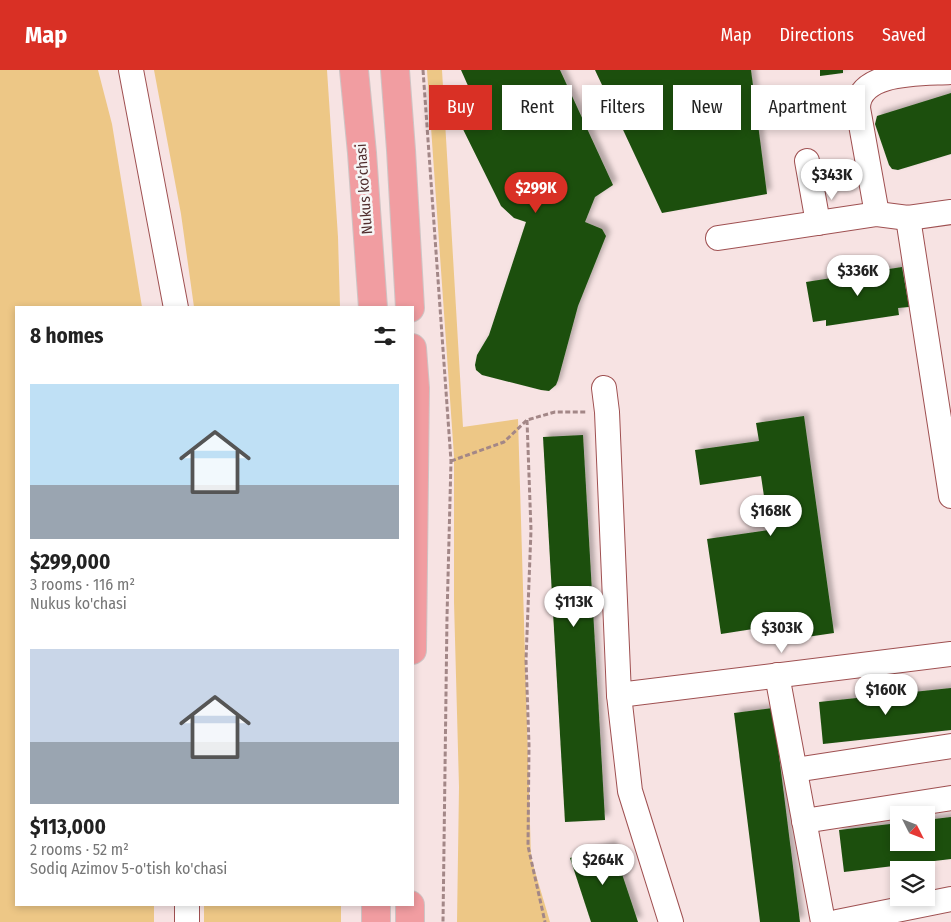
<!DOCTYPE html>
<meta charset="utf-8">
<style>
body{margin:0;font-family:"Fira Sans Condensed",sans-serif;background:#f6f6f6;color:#222;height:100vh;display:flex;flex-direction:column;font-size:19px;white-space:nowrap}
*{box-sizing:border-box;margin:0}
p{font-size:16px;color:#767676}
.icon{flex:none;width:28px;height:28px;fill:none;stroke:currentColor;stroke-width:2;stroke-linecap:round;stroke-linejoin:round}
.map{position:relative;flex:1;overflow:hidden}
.sheet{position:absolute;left:15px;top:236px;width:399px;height:600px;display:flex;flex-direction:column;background:#fff;border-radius:0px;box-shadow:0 2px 8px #0003}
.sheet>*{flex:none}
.top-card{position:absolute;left:429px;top:15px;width:446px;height:45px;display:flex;gap:10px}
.needle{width:32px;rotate:132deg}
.tools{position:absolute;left:890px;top:736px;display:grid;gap:10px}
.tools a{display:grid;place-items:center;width:45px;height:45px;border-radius:0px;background:#fff;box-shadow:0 2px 8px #0003;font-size:25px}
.price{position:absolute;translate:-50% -42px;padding:0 11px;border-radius:18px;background:#fff;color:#222;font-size:16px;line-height:32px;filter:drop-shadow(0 1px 2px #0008)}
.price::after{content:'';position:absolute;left:50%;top:30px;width:15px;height:11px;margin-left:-8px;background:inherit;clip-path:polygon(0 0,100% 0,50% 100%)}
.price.selected{background:#d93025;color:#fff}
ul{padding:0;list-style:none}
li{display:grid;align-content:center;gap:10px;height:265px;padding:0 15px}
li span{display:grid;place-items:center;height:155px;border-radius:0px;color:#555}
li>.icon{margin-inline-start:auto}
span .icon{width:90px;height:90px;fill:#fffc;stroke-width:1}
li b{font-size:21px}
h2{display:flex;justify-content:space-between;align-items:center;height:60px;padding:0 15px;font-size:21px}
.pill{padding:0 18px;border-radius:0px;background:#fff;box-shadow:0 2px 8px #0003;font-size:18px;line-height:45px}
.pill.selected{background:#d93025;color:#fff}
header{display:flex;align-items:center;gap:30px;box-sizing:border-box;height:70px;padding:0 25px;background:#d93025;color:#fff}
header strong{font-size:24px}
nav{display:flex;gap:28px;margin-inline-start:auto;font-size:18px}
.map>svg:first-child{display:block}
.green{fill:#edc786}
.building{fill:#1b4f0d;filter:url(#shadow)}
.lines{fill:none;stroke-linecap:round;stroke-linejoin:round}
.minor-casing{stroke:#9f5051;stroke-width:26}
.major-casing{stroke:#cec4c4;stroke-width:30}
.path{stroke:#a38787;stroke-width:3;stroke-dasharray:5 2.5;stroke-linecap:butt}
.minor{stroke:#fff;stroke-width:24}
.major{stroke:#f19da1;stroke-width:28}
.labels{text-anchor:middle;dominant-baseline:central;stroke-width:5;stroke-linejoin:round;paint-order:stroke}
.street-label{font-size:15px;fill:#502d2d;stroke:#f6f6f6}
</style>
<header>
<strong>Map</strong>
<nav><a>Map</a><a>Directions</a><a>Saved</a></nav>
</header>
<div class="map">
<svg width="951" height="852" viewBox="0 0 951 852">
<defs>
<filter id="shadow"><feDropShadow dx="4.5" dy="-4.5" stdDeviation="2.5" flood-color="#0004"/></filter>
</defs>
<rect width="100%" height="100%" fill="#f7e3e3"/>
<g class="green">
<path d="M 0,0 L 98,0 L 112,54 L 142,237 L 16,238 L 16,835 L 154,835 L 154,852 L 0,852 Z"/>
<path d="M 154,0 L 327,0 L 338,167 L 340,237 L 194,237 L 181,144 Z"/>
<path d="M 427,0 L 442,0 L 463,357 L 518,349 L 531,788 L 550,852 L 457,852 L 459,717 L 454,532 L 454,386 Z"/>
<rect x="204" y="835" width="137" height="17"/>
</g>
<g class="building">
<path d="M 461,0 L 560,0 L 613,115 L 595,127 L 585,152 L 602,159 L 606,166 L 578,236 L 558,310 L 556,315 L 549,321 L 541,320 L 482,305 L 476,300 L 475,295 L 477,285 L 489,265 L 526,152 L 514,148 L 501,136 L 451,35 L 473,27 Z"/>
<path d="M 595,0 L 751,0 L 767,124 L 662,143 Z"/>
<path d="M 820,0 L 843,0 L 843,3 L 820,6 Z"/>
<path d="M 951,23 L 951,84 L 898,100 L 892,99 L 889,95 L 875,54 L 877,46 Z"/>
<path d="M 902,197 L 909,237 L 898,238 L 899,245 L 826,256 L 826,250 L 813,252 L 806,212 Z"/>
<path d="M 804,346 L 834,563 L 786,570 L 784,554 L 721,564 L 707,469 L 769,460 L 761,406 L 700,415 L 695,380 L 759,371 L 756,353 Z"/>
<path d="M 583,365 L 605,750 L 565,752 L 543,367 Z"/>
<path d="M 951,618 L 951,660 L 823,674 L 819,632 Z"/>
<path d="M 773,638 L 800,852 L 760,852 L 734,643 Z"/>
<path d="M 951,747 L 951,789 L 844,802 L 839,760 L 899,753 L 899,772 L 926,772 L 926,750 Z"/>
<path d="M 612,774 L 638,852 L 591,852 L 570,788 Z"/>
</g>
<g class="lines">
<g class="minor-casing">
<g id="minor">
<path d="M 131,0 L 176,238"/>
<path d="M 807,91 L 818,153"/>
<path d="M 877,144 L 858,38 C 858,0 924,4 951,2"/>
<path d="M 908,148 L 951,426"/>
<path d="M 718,168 L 877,144 L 908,148 L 951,142"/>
<path d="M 604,318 L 607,342 L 619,625 L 630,721 L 671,852"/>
<path d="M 777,605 L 823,852"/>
<path d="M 619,625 L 951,584"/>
<path d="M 795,700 L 951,676"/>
<path d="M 804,751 L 951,728"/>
<path d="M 187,852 L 187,835"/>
<path d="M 837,852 L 951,829"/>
</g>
</g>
<g class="major-casing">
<g id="major">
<path d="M 354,0 L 362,83 L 373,238"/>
<path d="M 395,0 L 401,80 L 410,238"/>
<path d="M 412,278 L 415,318 L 412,580"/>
<path d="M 376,852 L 376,835"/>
<path d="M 410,852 L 410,835"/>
</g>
</g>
<g class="path">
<path d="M 423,0 L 451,391 L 447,547 L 443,852"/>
<path d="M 527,350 L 531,460 L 526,590 L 529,675 L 528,776 L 545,852"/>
<path d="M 451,391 L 504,372 L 527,350 L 555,342 L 587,342"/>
</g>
<use href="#minor" class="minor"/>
<use href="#major" class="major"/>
</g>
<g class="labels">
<g class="street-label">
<text transform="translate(364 119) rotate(-94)">Nukus ko'chasi</text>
</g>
</g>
</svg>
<div class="tools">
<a><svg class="needle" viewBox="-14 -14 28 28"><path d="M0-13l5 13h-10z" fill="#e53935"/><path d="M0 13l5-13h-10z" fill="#767676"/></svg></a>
<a><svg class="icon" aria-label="layers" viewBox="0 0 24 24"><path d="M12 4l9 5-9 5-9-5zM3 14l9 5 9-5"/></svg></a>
</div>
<b class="price" style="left:832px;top:131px">$343K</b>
<b class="price selected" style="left:536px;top:144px">$299K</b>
<b class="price" style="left:858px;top:227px">$336K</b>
<b class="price" style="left:771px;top:467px">$168K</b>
<b class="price" style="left:574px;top:558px">$113K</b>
<b class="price" style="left:782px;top:584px">$303K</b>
<b class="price" style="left:886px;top:646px">$160K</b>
<b class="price" style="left:603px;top:816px">$264K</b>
<div class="top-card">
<a class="pill selected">Buy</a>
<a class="pill">Rent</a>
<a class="pill">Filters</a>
<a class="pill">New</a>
<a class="pill">Apartment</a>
</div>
<section class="sheet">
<h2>8 homes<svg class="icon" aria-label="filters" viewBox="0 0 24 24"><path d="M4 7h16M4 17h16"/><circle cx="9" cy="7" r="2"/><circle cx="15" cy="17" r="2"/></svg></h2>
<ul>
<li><span style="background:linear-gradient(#bfe0f5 65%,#9aa5b1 0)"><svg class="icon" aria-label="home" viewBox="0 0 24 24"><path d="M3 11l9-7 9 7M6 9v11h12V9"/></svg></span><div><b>$299,000</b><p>3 rooms · 116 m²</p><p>Nukus ko'chasi</p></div></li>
<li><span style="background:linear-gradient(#c9d6e8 60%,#9aa5b1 0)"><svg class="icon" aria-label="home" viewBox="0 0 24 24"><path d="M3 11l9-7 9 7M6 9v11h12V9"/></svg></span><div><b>$113,000</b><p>2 rooms · 52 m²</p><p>Sodiq Azimov 5-o'tish ko'chasi</p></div></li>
</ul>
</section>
</div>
